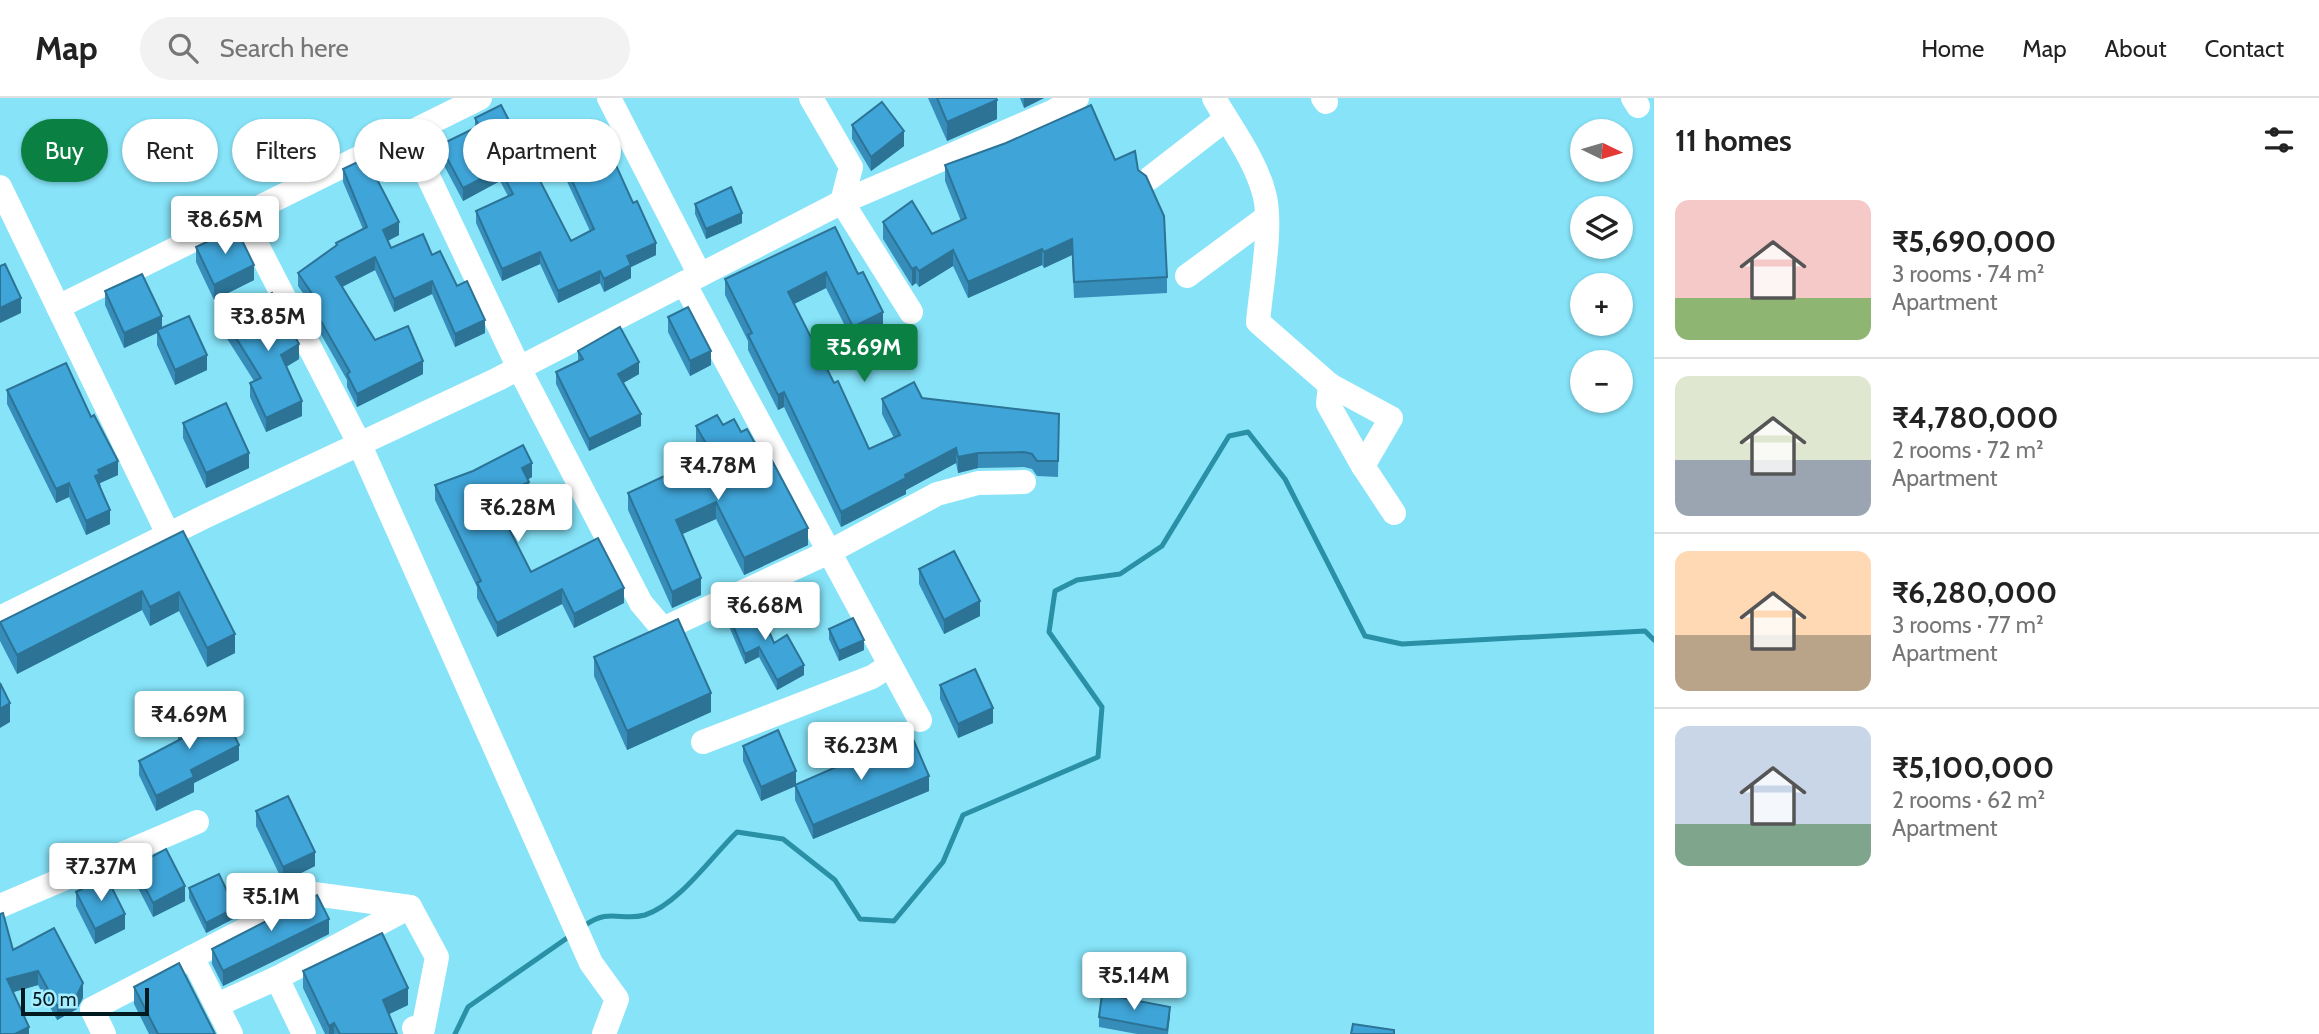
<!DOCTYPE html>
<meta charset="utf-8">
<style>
body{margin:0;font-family:Cabin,sans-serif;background:#f2f2f2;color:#222;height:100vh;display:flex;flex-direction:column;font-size:26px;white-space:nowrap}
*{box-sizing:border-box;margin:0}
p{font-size:23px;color:#767676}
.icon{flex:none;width:38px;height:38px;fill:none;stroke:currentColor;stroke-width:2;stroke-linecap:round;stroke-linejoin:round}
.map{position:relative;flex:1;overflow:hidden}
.panel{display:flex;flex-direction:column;background:#fff;width:665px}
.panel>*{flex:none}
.banner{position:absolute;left:21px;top:21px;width:665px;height:63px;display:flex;gap:14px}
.needle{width:46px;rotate:95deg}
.buttons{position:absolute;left:1570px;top:21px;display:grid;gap:14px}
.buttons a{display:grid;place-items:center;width:63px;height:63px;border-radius:50%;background:#fff;box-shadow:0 2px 5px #0004;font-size:35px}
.scale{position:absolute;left:21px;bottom:18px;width:128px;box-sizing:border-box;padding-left:7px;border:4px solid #001a20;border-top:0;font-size:19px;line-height:24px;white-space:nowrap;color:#001a20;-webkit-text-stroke:5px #a6edfe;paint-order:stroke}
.price{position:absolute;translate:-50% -60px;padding:0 16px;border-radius:7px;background:#fff;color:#222;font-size:23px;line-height:46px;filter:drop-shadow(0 2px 4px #0008)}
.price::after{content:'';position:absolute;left:50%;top:42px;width:21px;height:16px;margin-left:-10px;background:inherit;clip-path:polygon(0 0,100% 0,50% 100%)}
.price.selected{background:#0b8043;color:#fff}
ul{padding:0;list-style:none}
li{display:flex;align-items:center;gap:21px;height:175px;padding:0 21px}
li+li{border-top:2px solid #e0e0e0}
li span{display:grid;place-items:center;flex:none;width:196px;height:140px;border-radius:14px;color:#555}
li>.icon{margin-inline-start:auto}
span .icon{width:84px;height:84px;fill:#fffc;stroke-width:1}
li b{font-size:30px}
h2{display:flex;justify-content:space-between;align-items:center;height:84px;padding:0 21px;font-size:30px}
.chip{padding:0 24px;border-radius:32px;background:#fff;box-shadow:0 2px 5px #0004;font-size:24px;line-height:63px}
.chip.selected{background:#0b8043;color:#fff}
header{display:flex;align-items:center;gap:42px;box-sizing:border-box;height:98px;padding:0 35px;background:#fff;border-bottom:2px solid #e0e0e0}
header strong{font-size:33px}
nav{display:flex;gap:38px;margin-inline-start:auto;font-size:24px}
.search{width:490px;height:63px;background:#f2f2f2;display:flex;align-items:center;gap:18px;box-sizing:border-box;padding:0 24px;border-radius:38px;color:#767676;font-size:26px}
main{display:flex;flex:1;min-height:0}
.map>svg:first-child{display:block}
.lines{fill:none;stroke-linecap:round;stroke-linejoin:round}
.stream{stroke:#2a90a6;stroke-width:5}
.minor{stroke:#fff;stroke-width:24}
.wall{fill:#368db9}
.shaded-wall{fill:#2c7396}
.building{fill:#3fa4d7;stroke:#2c7396;stroke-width:2}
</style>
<header>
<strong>Map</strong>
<div class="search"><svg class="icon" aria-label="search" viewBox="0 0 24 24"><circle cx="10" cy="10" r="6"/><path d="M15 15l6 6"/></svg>Search here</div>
<nav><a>Home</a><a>Map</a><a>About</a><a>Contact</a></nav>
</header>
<main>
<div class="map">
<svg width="1654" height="936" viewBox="0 0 1654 936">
<rect width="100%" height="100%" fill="#86e3f8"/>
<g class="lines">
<g class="stream">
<path d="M 584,828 C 610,809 621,824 645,817 C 679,806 712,758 737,734 L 783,741 L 835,782 L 860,821 L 894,823 L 943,764 L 963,717 L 1098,659 L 1102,609 L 1049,534 L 1055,493 L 1077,482 L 1120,476 L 1162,448 L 1229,338 L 1248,334 L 1285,381 L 1365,538 L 1402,546 L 1645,533 L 1654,542"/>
<path d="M 455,936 L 468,909 L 570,838"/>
</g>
<g class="minor">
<path d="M 609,0 L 700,177"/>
<path d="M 811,0 L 851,69 L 842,104 L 911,214"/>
<path d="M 1214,0 C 1231,30 1255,61 1264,95 C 1273,126 1261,189 1258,224 L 1330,287 L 1391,320 L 1363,368 L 1394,415"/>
<path d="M 1323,0 L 1326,4"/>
<path d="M 1633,0 L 1638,8"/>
<path d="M 408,36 L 519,270 L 641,505 L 663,531 L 829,454 L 937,396 L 978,385 L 1024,384"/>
<path d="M 1150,80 L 1226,21"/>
<path d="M 0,89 L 168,436"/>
<path d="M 242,118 L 359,345 L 591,865 L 617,901 L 604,936"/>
<path d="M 1187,178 L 1267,119"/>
<path d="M 684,185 L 920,622"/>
<path d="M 58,209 L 480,0"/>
<path d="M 1330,287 L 1328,306 L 1363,368"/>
<path d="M 0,520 L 206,418 L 498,281 L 842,104 L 1052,14 L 1077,0"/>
<path d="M 703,644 L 872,579 L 889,568"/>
<path d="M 0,808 L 197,724"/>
<path d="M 192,859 L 231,936"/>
<path d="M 277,880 L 410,809"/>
<path d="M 217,907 L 277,880 L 304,936"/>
<path d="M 104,936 L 92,911 L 314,796 L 410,809 L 437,859 L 423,931 L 414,930 L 416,936"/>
</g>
</g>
<g class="wall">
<path d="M 928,0 L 996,0 L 997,21 L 947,43 Z"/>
<path d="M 1020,0 L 1044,0 L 1024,10 Z"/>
<path d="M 475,20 L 571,143 L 590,133 L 564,77 L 564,65 L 656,157 L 631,169 L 631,180 L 604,194 L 600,185 L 558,205 L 540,166 L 502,183 L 476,125 L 476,113 L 508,98 L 500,83 L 463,103 L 440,60 L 440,47 L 475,30 Z"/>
<path d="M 852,27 L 904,48 L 871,73 L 852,41 Z"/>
<path d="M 1115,62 L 1138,72 L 1167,179 L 1167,195 L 1074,200 L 1072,157 L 1044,170 L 1042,167 L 968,200 L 953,168 L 919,189 L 916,185 L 912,188 L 883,141 L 883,124 L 932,136 L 961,123 L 945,83 L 945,67 Z"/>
<path d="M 343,71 L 399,137 L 388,143 L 391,150 L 432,157 L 457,188 L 485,235 L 455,249 L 432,196 L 394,214 L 375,172 L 342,189 L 375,242 L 423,276 L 357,309 L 347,289 L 347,282 L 310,217 L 310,205 L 298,188 L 298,175 L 336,148 L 336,145 L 363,131 L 343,84 Z"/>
<path d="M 695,106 L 742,125 L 706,141 L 695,116 Z"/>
<path d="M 835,129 L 883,229 L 853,244 L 826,190 L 794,206 L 869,351 L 894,340 L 882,316 L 882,301 L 922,300 L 1059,316 L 1058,379 L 1037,378 L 1032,371 L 1024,369 L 978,370 L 958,375 L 956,365 L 906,392 L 906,396 L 841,429 L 784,309 L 778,312 L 748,252 L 748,243 L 725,197 L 725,181 Z"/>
<path d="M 196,149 L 254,182 L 214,202 L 196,164 Z"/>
<path d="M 105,193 L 162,230 L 207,272 L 175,287 L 157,247 L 157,235 L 124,250 L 105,207 Z"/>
<path d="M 668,219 L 711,267 L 690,278 L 668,234 Z"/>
<path d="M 226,224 L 299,261 L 286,269 L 302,318 L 266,334 L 250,299 L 250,285 L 254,283 L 226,239 Z"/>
<path d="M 578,253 L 639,276 L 623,285 L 641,328 L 589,353 L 556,286 L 556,274 L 578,263 Z"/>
<path d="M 7,292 L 118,377 L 100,385 L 110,426 L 86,437 L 69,399 L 56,405 L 7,306 Z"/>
<path d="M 183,325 L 249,370 L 206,390 L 183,340 Z"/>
<path d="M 723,327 L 808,447 L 744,477 L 716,421 L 682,436 L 701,497 L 672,510 L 628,412 L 628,395 L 698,388 L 715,379 L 696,345 L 696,328 Z"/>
<path d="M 532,379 L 528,381 L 529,399 L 527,400 L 527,411 L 505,423 L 531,474 L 624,505 L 574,530 L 562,506 L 497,539 L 477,500 L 477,489 L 435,402 L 435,387 Z"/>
<path d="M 183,433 L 235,555 L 207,569 L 179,513 L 150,528 L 142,512 L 17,576 L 0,543 L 0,524 Z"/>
<path d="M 919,471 L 980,518 L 944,536 L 919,486 Z"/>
<path d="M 728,516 L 761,526 L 774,545 L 804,577 L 777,592 L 759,559 L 745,566 L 728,526 Z"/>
<path d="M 829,531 L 864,552 L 839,563 L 829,541 Z"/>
<path d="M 594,559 L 711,614 L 627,652 L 594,578 Z"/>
<path d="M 940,587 L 993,625 L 958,640 L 940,601 Z"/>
<path d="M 178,630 L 239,662 L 194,685 L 194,694 L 156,713 L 139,677 L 139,663 L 178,642 Z"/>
<path d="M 743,648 L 796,687 L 852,669 L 929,693 L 813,741 L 795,702 L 795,688 L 761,703 L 743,663 Z"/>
<path d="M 256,713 L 315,768 L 283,784 L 256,728 Z"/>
<path d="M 134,768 L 185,803 L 153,819 L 134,782 Z"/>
<path d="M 189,790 L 235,820 L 206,835 L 189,800 Z"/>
<path d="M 76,794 L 125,831 L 95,846 L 76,808 Z"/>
<path d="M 329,836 L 223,888 L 212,866 L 212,851 Z"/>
<path d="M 13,852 L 83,900 L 77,911 L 57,922 L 38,887 L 13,894 L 29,936 L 0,936 Z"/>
<path d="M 303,873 L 408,907 L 389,916 L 397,936 L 325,936 L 303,890 Z"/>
<path d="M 134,889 L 215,936 L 149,936 L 134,906 Z"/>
<path d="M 1170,918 L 1168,936 L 1137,936 L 1099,929 L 1099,919 Z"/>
</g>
<g class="shaded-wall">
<path d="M 1024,0 L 1044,0 L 1024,10 Z"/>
<path d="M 997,2 L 997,21 L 947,43 L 947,24 Z"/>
<path d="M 904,33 L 904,48 L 871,73 L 871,59 Z"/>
<path d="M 500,71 L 500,83 L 463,103 L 463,90 Z"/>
<path d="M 742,115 L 742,125 L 706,141 L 706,131 Z"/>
<path d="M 399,124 L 399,137 L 383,145 L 383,132 Z"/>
<path d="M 1072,141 L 1072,157 L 1044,170 L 1044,154 Z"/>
<path d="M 656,145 L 656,157 L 631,169 L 631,180 L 604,194 L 604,181 L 627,158 Z"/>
<path d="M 1042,151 L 1042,167 L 968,200 L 968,184 Z"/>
<path d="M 953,152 L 953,168 L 919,189 L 919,173 Z"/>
<path d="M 540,154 L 540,166 L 502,183 L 502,171 Z"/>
<path d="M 375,159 L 375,172 L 336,192 L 336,179 Z"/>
<path d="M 254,167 L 254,182 L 214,202 L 214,187 Z"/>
<path d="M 916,169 L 916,185 L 912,188 L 912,171 Z"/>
<path d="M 600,173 L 600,185 L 558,205 L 558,193 Z"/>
<path d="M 826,174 L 826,190 L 788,209 L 788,194 Z"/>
<path d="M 432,183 L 432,196 L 394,214 L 394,201 Z"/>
<path d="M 21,200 L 21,215 L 0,225 L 0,210 Z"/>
<path d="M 883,214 L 883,229 L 853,244 L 853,229 Z"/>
<path d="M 162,218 L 162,233 L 157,232 L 157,235 L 124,250 L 124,235 Z"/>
<path d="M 485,222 L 485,235 L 455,249 L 455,236 Z"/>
<path d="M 299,246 L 299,261 L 281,272 L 281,257 Z"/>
<path d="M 711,253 L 711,267 L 690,278 L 690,263 Z"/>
<path d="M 207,257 L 207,272 L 175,287 L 175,272 Z"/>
<path d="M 423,263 L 423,276 L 357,309 L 357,296 Z"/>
<path d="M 639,264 L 639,276 L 618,288 L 618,276 Z"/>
<path d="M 784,294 L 784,309 L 778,312 L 778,297 Z"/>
<path d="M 302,303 L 302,318 L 266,334 L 266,320 Z"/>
<path d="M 641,316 L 641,328 L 589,353 L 589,341 Z"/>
<path d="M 956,350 L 956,365 L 906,392 L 906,396 L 841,429 L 841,414 L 905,377 Z"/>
<path d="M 249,355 L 249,370 L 206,390 L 206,375 Z"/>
<path d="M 978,355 L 978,370 L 958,375 L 958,359 Z"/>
<path d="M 118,363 L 118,377 L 100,385 L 100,390 L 95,378 L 98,372 Z"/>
<path d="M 532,365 L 532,379 L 522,385 L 522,370 Z"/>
<path d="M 529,384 L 529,399 L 527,400 L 527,411 L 499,426 L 499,411 L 522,387 Z"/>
<path d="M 69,385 L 69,399 L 56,405 L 56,391 Z"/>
<path d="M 716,404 L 716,421 L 676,439 L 676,422 Z"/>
<path d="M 110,412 L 110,426 L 86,437 L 86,423 Z"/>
<path d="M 808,430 L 808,447 L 744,477 L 744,460 Z"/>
<path d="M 701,480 L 701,497 L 672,510 L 672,494 Z"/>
<path d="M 624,490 L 624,505 L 574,530 L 574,516 Z"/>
<path d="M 562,491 L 562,506 L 497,539 L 497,525 Z"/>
<path d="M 142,493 L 142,512 L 17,576 L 17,557 Z"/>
<path d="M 179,494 L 179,513 L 150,528 L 150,509 Z"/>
<path d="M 980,503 L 980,518 L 944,536 L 944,522 Z"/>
<path d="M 235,536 L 235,555 L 207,569 L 207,550 Z"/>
<path d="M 864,542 L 864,552 L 839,563 L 839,553 Z"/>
<path d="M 759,549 L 759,559 L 745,566 L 745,556 Z"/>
<path d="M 804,567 L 804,577 L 777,592 L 777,582 Z"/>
<path d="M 711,595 L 711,614 L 627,652 L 627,633 Z"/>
<path d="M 10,605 L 10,624 L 0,630 L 0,611 Z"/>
<path d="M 993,610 L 993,625 L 958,640 L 958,626 Z"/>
<path d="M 239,647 L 239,662 L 194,685 L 194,694 L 156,713 L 156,698 L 191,672 Z"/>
<path d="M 796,673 L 796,688 L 761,703 L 761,689 Z"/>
<path d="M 929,678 L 929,693 L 813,741 L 813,727 Z"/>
<path d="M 315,754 L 315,768 L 283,784 L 283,769 Z"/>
<path d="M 185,788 L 185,803 L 153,819 L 153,805 Z"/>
<path d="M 235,810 L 235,820 L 206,835 L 206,825 Z"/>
<path d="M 125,816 L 125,831 L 95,846 L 95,831 Z"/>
<path d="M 329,821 L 329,836 L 223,888 L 223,873 Z"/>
<path d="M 38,873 L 38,887 L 7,896 L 7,881 Z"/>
<path d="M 83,885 L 83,900 L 77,911 L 57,922 L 57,908 Z"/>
<path d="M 408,890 L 408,907 L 383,919 L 383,902 Z"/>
<path d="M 1170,909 L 1170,918 L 1167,936 L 1167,932 Z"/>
<path d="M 334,925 L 334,936 L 329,936 L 329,928 Z"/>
<path d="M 29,929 L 29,936 L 15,936 Z"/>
</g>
<g class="building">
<path d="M 937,0 L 996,0 L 997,2 L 947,24 Z"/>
<path d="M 882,4 L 904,33 L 871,59 L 852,27 Z"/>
<path d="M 501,7 L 571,143 L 594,131 L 564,65 L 606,45 L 633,105 L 637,103 L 656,145 L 627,158 L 631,167 L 604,181 L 600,173 L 558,193 L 540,154 L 502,171 L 476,113 L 513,96 L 500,71 L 463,90 L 440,47 L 479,28 L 475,20 Z"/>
<path d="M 1091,7 L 1115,62 L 1135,53 L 1138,72 L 1146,78 L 1164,118 L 1167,179 L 1074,184 L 1072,141 L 1044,154 L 1042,151 L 968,184 L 953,152 L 919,173 L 916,169 L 912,171 L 883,124 L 912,103 L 932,136 L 966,120 L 945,67 L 1006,45 Z"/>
<path d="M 366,60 L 399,124 L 383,132 L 391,150 L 423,136 L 432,157 L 440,153 L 457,188 L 467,183 L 485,222 L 455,236 L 432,183 L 394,201 L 375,159 L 336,179 L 375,242 L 408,228 L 423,263 L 357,296 L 347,276 L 350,274 L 310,204 L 315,200 L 298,175 L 337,147 L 336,145 L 367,129 L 343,71 Z"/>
<path d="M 731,89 L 742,115 L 706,131 L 695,106 Z"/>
<path d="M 835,129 L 858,176 L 863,174 L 883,214 L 853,229 L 826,174 L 788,194 L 834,285 L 838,283 L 869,351 L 900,337 L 882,301 L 914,284 L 922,300 L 1059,316 L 1058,363 L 1037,363 L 1032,356 L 1024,354 L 978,355 L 958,359 L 956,350 L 905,377 L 906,380 L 841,414 L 784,294 L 778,297 L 748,237 L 752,235 L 725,181 Z"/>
<path d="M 236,130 L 254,167 L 214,187 L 196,149 Z"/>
<path d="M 5,166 L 21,200 L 0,210 L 0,168 Z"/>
<path d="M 142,176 L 162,218 L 124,235 L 105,193 Z"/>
<path d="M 272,195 L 299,246 L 281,257 L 302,303 L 266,320 L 250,285 L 261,280 L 226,224 Z"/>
<path d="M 688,209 L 711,253 L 690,263 L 668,219 Z"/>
<path d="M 189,218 L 207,257 L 175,272 L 157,232 Z"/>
<path d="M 620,229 L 639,264 L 618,276 L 641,316 L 589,341 L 556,274 L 583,261 L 578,253 Z"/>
<path d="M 66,265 L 91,319 L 94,317 L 118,363 L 98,372 L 100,376 L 95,378 L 110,412 L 86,423 L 69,385 L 56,391 L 7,292 Z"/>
<path d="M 226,305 L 249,355 L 206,375 L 183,325 Z"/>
<path d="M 717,317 L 723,327 L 734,321 L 741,334 L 747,331 L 761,356 L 767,353 L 808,430 L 744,460 L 716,404 L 676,422 L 701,480 L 672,494 L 628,395 L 688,367 L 698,388 L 723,375 L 696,328 Z"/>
<path d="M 523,347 L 532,365 L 522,370 L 529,384 L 522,387 L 527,397 L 499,411 L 531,474 L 598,440 L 624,490 L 574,516 L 562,491 L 497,525 L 477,485 L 481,483 L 435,387 L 473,373 Z"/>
<path d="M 183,433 L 235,536 L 207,550 L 179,494 L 150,509 L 142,493 L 17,557 L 0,524 Z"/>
<path d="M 954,453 L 980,503 L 944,522 L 919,471 Z"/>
<path d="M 752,505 L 761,526 L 765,524 L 774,545 L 787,537 L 804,567 L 777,582 L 759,549 L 745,556 L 728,516 Z"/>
<path d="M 853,520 L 864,542 L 839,553 L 829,531 Z"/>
<path d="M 678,521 L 711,595 L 627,633 L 594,559 Z"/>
<path d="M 975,571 L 993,610 L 958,626 L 940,587 Z"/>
<path d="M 0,585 L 10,605 L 0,611 Z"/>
<path d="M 220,608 L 239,647 L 191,672 L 194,679 L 156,698 L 139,663 L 183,640 L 178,630 Z"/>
<path d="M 778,632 L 796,673 L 761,689 L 743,648 Z"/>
<path d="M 913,641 L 929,678 L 813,727 L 795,687 L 850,663 L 852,669 Z"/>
<path d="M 288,698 L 315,754 L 283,769 L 256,713 Z"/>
<path d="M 166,751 L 185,788 L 153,805 L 134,768 Z"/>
<path d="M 219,776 L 235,810 L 206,825 L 189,790 Z"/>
<path d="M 106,778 L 125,816 L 95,831 L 76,794 Z"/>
<path d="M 317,797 L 329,821 L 223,873 L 212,851 Z"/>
<path d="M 3,815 L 13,852 L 54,830 L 83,885 L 77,897 L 57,908 L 38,873 L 7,881 L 29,929 L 15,936 L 0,936 L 0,816 Z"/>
<path d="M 382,835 L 408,890 L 383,902 L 397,936 L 340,936 L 334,925 L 329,928 L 303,873 Z"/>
<path d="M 179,865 L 215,936 L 158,936 L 134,889 Z"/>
<path d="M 1102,896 L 1170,909 L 1167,932 L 1099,919 Z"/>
<path d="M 1353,926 L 1394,932 L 1394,936 L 1351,936 Z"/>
</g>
</svg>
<div class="buttons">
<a><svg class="needle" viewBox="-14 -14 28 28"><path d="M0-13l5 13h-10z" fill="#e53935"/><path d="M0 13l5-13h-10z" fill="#767676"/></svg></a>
<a><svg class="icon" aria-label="layers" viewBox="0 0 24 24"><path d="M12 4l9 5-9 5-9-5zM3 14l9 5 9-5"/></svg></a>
<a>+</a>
<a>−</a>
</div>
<div class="scale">50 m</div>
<b class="price" style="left:225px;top:158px">₹8.65M</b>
<b class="price" style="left:268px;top:255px">₹3.85M</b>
<b class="price selected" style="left:864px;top:286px">₹5.69M</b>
<b class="price" style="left:718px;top:404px">₹4.78M</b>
<b class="price" style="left:518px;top:446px">₹6.28M</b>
<b class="price" style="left:765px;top:544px">₹6.68M</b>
<b class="price" style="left:189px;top:653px">₹4.69M</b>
<b class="price" style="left:861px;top:684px">₹6.23M</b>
<b class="price" style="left:101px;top:805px">₹7.37M</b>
<b class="price" style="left:271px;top:835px">₹5.1M</b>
<b class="price" style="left:1134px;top:914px">₹5.14M</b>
<div class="banner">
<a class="chip selected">Buy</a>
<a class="chip">Rent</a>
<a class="chip">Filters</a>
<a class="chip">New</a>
<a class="chip">Apartment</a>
</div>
</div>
<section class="panel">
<h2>11 homes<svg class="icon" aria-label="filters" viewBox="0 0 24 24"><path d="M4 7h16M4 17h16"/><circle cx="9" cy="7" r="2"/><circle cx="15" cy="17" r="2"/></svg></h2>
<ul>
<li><span style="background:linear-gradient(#f6c9c9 70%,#8fb573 0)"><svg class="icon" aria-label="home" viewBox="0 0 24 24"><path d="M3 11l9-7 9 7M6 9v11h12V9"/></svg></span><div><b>₹5,690,000</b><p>3 rooms · 74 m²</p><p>Apartment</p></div></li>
<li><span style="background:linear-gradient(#dfe7d0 60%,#9aa5b1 0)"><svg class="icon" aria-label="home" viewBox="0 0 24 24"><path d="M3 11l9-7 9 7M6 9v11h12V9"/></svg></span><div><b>₹4,780,000</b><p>2 rooms · 72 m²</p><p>Apartment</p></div></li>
<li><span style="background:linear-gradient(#ffd9b3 60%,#b9a48a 0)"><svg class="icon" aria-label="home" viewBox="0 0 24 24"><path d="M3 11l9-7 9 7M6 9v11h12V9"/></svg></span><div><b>₹6,280,000</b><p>3 rooms · 77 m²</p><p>Apartment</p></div></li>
<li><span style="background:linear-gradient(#c9d6e8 70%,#7fa58c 0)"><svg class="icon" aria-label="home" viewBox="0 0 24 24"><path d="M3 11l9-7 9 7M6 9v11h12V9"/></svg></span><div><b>₹5,100,000</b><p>2 rooms · 62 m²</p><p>Apartment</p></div></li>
</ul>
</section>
</main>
